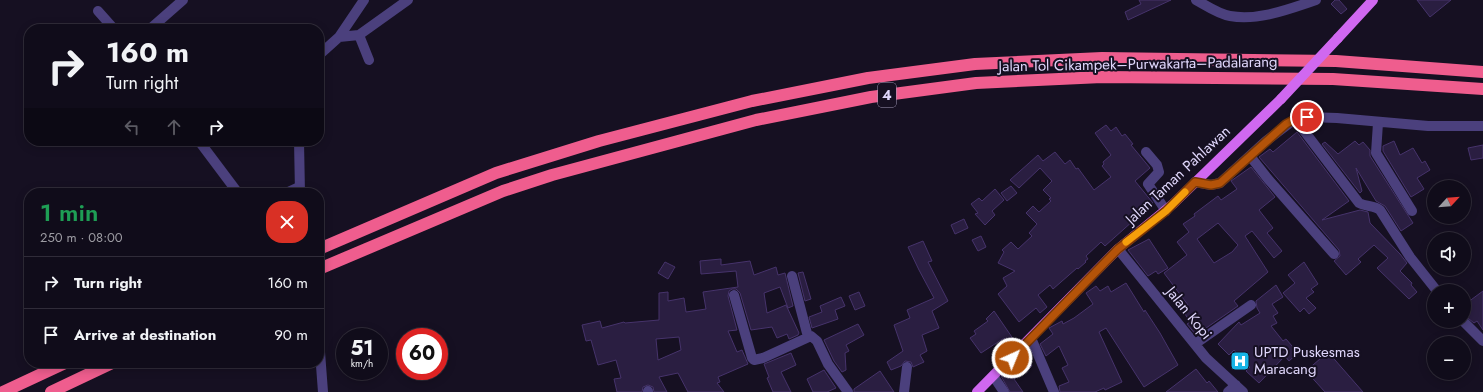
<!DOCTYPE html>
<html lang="en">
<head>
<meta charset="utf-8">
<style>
  body { margin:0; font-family:Jost,sans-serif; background:#191523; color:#f1f3f6; height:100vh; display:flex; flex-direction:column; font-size:15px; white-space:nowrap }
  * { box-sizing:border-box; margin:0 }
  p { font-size:13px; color:#9c9ba2 }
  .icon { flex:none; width:22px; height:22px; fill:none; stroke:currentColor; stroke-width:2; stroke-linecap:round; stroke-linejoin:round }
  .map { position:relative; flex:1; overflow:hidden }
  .side { position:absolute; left:24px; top:188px; width:300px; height:180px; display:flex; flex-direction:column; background:#100c1a; border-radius:16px; box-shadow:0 2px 10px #0003,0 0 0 1px #302c39 }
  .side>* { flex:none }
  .banner { position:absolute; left:24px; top:24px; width:300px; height:122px; border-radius:16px; box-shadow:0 2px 10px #0003,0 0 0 1px #302c39; background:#100c1a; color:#f1f3f6; overflow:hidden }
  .needle { width:26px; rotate:64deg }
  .tools { position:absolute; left:1427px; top:180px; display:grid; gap:8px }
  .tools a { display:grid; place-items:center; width:44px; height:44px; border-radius:50%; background:#100c1a; box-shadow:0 2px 10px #0003,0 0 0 1px #302c39; font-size:20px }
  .speed { position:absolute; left:336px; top:328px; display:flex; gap:8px; font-size:20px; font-weight:700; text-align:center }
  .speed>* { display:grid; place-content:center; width:52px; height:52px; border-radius:50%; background:#100c1a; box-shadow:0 2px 10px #0003,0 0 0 1px #302c39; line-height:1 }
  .speed small { font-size:10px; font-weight:400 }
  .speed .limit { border:6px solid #d22; background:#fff; color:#111 }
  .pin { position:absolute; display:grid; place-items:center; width:34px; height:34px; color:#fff; margin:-17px; border:2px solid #fff; border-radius:50%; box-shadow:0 1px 4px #0007 }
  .me { position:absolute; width:44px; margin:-22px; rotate:44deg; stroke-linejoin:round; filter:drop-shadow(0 0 3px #0008) }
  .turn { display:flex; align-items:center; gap:14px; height:84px; padding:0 16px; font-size:18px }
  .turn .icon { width:52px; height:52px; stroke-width:2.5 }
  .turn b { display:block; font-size:28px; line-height:34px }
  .lanes { display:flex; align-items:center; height:38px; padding:0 16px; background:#0003; justify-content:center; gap:20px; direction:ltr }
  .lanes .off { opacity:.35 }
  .round { display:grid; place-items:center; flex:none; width:42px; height:42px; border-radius:16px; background:#191523 }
  .overview { display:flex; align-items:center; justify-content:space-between; height:68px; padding:0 16px }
  h1 { font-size:24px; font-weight:600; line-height:30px; color:#1e9e55 }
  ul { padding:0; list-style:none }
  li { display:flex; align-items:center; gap:12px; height:52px; padding:0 16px; border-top:1px solid #302c39 }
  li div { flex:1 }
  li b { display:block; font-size:15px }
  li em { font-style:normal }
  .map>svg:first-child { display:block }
  .building { fill:#2a1e41; stroke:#46336b; fill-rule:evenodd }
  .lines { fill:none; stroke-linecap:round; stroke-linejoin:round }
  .minor { stroke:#4b407d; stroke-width:10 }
  .major { stroke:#d068f0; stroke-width:10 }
  .highway { stroke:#ef5d8e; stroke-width:12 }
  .major-bridge { stroke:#d068f0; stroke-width:10 }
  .route-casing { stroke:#753606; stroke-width:10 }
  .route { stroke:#b45309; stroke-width:7 }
  .slow { stroke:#f59e0b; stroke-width:7 }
  .labels { text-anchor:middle; stroke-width:4; stroke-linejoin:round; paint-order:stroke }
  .shield { fill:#161022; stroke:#a39bba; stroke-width:1 }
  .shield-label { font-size:14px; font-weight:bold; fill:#dfd6fb }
  .street-label { font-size:15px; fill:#dfd6fb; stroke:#161022 }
  .poi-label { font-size:15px; fill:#dfd6fb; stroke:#161022; text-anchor:start }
</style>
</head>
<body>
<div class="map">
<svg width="1483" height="392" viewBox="0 0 1483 392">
  <rect width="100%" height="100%" fill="#161022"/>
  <path class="building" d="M1139 0H1171L1128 20 1125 12 1141 4Z
    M1335 0H1339L1347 9 1341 14 1331 4Z
    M1417 0H1451L1430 17Z
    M1106 125 1111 131 1116 127 1122 136 1125 134 1133 144 1131 145 1150 168 1135 181 1153 203 1105 246 1101 242 1086 256 1088 259 1085 261 1086 262 1078 269 1077 268 1053 289 1050 285 1038 295 1047 307 1040 313 1036 308 1019 322 998 294 1007 286 1003 278 1015 271 998 263 1004 252 1002 250 1011 242 1018 249 1032 236 1029 233 1037 224 1026 213 1033 206 1039 212 1051 201 1049 199 1051 198 1043 190 1052 181 1040 168 1019 188 1010 180 1038 155 1043 161 1055 152 1065 164 1070 160 1076 169 1078 168 1094 190 1111 177 1102 166 1104 164 1103 162 1111 155 1095 133Z
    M1297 132 1349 201 1322 220 1360 210 1368 212 1370 223 1400 254 1407 263 1400 271 1412 283 1411 285 1417 292 1409 299 1377 268 1388 258 1374 245 1358 259 1361 262 1346 275 1334 261 1340 256 1339 250 1259 157 1270 149 1273 152Z
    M1355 141 1359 145 1363 142 1370 150V156L1413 223 1401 231 1385 206 1376 201 1356 168 1362 191 1360 193 1322 144 1325 142 1338 154Z
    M1394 141 1400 155 1413 148 1422 163 1425 161 1430 170 1417 178 1424 189 1411 197 1383 151V146Z
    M1483 145V158L1471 160 1468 148Z
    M1251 167 1275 197 1259 210 1273 228 1267 233 1282 251 1274 258 1252 231 1245 236 1268 272 1234 301 1238 306 1196 335 1187 324 1190 322 1182 309 1188 305 1164 273 1187 255 1177 242 1189 232 1183 224 1195 216 1194 214 1218 196 1221 200 1237 189 1231 181ZM1218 223 1238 245 1232 252 1214 263 1197 239Z
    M1011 186 1017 193 1007 201 1001 193Z
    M995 189 1004 200 992 211 995 215 985 225 975 214 978 213 971 204 979 198 982 201Z
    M964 219 968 228 955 234 951 225Z
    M981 236 986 247 978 251 972 240Z
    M1149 239 1168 268 1158 274 1156 271 1148 276 1128 250Z
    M923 241 932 261 928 262 948 301 932 311 939 328 922 335 927 351 920 355 924 362 913 367 911 362 905 361 901 366 891 370 887 362 903 351 894 325 910 318 907 310 934 298 919 270 908 247Z
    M721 259V265L750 261 754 275 776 267 778 275 785 273 793 306 788 308 780 287 764 293 767 313 786 305 799 333 798 335 789 339 787 334 777 338 772 327 751 330 740 293 736 289H732L729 291 728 296 737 330 728 331 737 352 742 350 748 364 718 377 720 382 717 383 724 392H688L678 373 659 377 667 392H654L653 387 648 385 643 387 642 392H617L614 379 621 378 616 360 598 365 591 340 586 341 582 325 600 321 602 328 624 322 625 323 659 320V293L668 292V301L684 298 686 312 706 309 703 292 738 287 736 271 701 274 700 261ZM679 337 681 350 658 360 656 339Z
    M665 262 675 267 668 279 658 273Z
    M1304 262 1318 284 1311 289 1314 292 1306 298 1316 308 1309 314 1304 308 1300 312 1283 293 1295 283 1288 275Z
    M803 272 811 299 805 301 798 273Z
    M1126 283 1144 312 1145 310 1160 333 1178 365 1144 387 1106 328 1099 332 1122 382 1105 390 1104 388 1095 392H1060L1059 386 1069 382 1062 368 1068 365 1059 346 1046 356 1040 344 1053 334 1049 328 1062 321 1063 324 1074 318 1093 304 1086 293 1096 286 1100 291 1108 286 1111 292Z
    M1276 285 1283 297 1272 304 1278 313 1273 316 1277 323 1271 326 1283 341 1286 339 1298 353 1289 361 1285 356 1259 383 1246 371 1250 367 1234 350 1229 355 1218 344 1239 322 1241 325 1260 313 1257 308 1256 301Z
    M1483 291V330L1477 321 1474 323 1464 315V305Z
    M859 292 865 306 855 310 849 296Z
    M841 297 845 306 835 310 838 319 812 328 809 317 822 312 820 306Z
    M994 311 1016 343 1012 347 1004 338 981 353 970 338 976 334 974 331 988 321 986 319Z
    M858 324 864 335 846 345 849 351 845 353 846 370 842 372 834 361 824 340Z
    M1328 352 1363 392H1325L1306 371Z
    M791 353 796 365 781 372 791 392H773L767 378 769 377 764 364Z
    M1026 357 1032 366 1014 379 1023 392H1010L1001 376Z
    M1196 369 1207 383 1209 381 1218 392H1166Z
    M824 370 836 388 827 392H813L807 379Z
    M880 371 894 392H854V389Z"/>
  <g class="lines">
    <path class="minor" d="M1196 0C1207 6 1218 14 1230 16 1259 21 1289 9 1316 0
      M98 11 114 29
      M150 29 183 0
      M359 35 369 60
      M339 37 359 35 408 0
      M319 55 339 37 364 0
      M1295 119 1359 203C1366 207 1374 205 1380 210L1410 257 1437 291
      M1378 123 1376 153 1412 211
      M199 141 238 193
      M299 141 300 193
      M1146 152 1157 165 1159 172 1148 184 1166 211
      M1250 156 1268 179 1334 254
      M1195 182 1211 185 1220 183 1266 141 1295 119 1307 117 1337 118 1428 126H1483
      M286 193 299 187
      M1118 249 1206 358 1243 392
      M792 276 808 337
      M734 295 752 358 754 360 763 358 811 336 817 341 828 364 848 392
      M1463 321 1483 341
      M1031 338 1054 392
      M319 339 323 392
      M1195 344 1251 305
      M994 377 1004 392
      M648 391V392
      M904 392 907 367
      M1228 392 1236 385"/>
    <path class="major" d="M1338 38 1373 0
      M977 392 1118 249 1173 204 1281 99"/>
    <path class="highway" d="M319 249 496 173 599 141 752 101 868 78 975 64 1102 58 1336 61 1483 72
      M319 269 503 191 552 175 756 120 871 97 976 83 1102 77 1333 79 1483 89
      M3 392 65 363
      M51 392 112 363"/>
    <path class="major-bridge" d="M1281 99 1338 38"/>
  </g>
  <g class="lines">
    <g class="route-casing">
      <path id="route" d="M1012 358 1118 249 1166 211 1195 182 1211 185 1220 183 1286 124 1295 119 1307 117"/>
    </g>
    <use href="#route" class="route"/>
    <path class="slow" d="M1126 242 1166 211 1185 192"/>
  </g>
  <defs>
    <g id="hospital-square" transform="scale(1)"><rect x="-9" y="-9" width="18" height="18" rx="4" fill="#17b4e6" stroke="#161022"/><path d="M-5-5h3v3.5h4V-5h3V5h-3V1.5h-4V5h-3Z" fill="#fff"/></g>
  </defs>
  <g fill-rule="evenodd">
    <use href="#hospital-square" x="1240" y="361"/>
  </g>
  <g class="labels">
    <rect class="shield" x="878" y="83" width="18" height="24" rx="3"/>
    <g class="shield-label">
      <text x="887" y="100">4</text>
    </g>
    <g class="street-label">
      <text transform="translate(1138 64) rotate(-1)" y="5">Jalan Tol Cikampek–Purwakarta–Padalarang</text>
      <text transform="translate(1178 175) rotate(-43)" y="5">Jalan Taman Pahlawan</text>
      <text transform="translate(1189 313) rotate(51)" y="5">Jalan Kopi</text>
    </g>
    <g class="poi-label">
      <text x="1254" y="357">UPTD Puskesmas<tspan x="1254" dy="17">Maracang</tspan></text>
    </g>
  </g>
</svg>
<div class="tools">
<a><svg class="needle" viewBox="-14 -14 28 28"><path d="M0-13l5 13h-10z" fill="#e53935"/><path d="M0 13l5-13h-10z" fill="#9c9ba2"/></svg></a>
<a><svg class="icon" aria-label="sound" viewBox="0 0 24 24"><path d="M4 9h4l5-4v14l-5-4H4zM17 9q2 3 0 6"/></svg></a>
<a>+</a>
<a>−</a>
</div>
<div class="speed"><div>51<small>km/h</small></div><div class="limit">60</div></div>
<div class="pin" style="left:1307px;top:117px;background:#d93025"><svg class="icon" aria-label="arrive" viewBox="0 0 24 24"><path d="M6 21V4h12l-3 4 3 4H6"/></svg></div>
<svg class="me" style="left:1012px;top:358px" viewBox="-20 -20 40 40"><circle r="17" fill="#b45309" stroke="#fff" stroke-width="3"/><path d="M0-11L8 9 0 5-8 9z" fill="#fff"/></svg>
<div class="banner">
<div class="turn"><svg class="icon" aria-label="right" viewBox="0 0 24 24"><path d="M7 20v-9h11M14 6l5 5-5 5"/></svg><div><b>160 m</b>Turn right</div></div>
<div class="lanes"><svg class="icon off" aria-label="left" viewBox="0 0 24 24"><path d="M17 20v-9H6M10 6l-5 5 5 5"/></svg><svg class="icon off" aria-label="ahead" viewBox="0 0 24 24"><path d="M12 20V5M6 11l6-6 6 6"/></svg><svg class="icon" aria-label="right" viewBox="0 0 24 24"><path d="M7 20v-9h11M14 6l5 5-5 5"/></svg></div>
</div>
<section class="side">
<div class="overview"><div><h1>1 min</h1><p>250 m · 08:00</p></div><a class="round" style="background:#d93025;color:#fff"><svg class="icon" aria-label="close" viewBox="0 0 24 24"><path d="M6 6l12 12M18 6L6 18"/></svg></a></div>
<ul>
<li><svg class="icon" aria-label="right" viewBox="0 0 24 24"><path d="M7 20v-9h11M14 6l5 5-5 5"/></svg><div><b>Turn right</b></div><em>160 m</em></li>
<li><svg class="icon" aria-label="arrive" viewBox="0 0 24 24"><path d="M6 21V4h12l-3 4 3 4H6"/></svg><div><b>Arrive at destination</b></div><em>90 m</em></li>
</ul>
</section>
</div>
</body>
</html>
